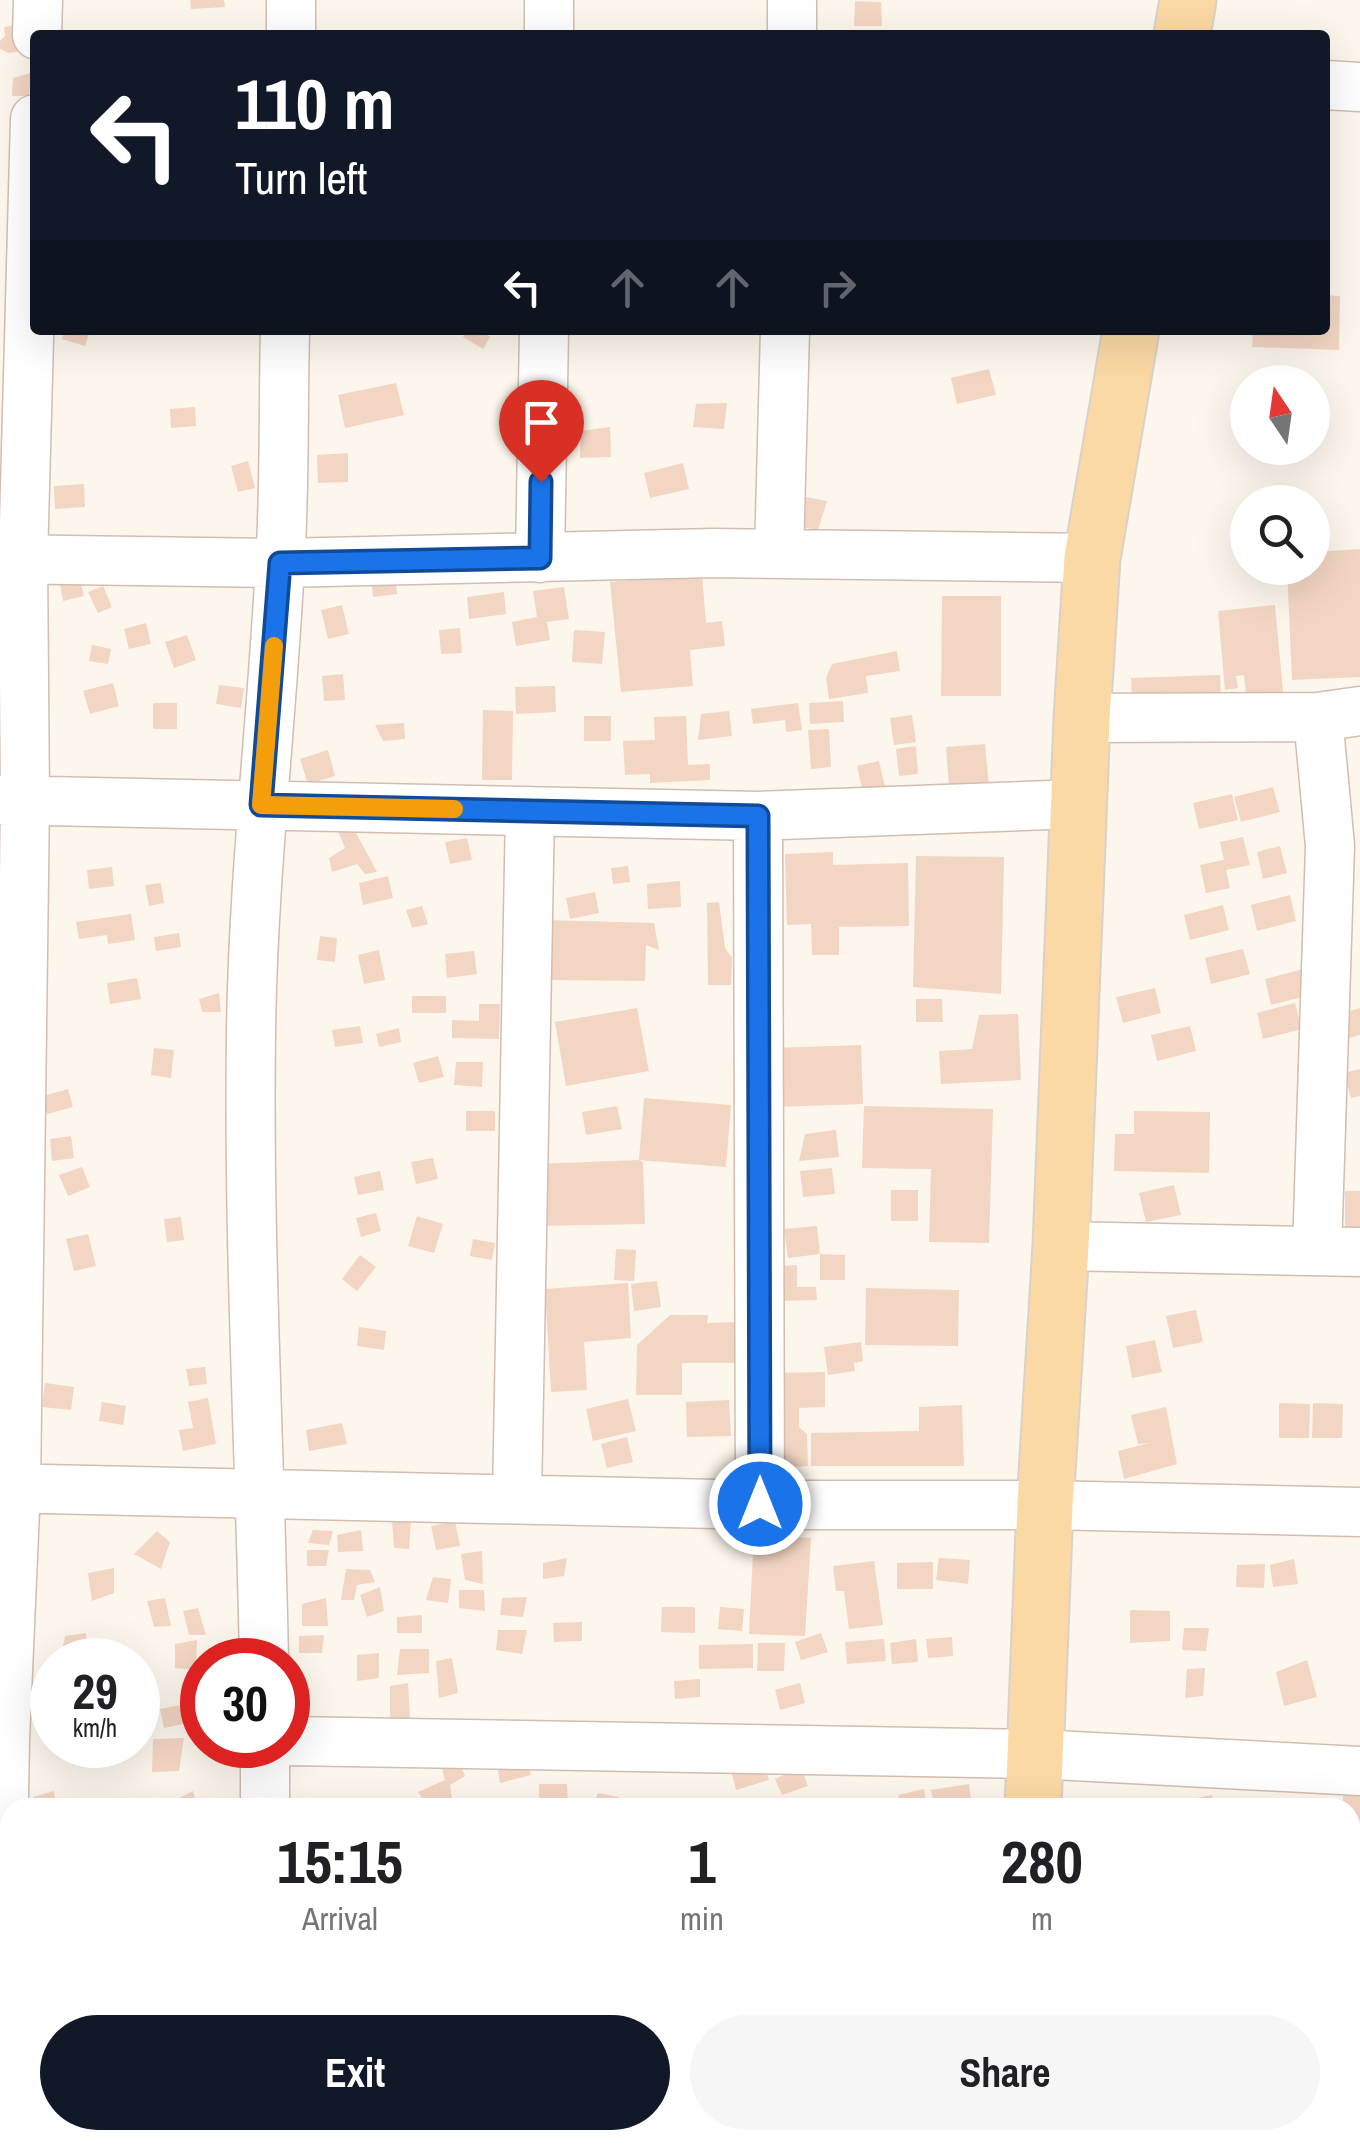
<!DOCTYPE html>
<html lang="en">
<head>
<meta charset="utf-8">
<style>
  body { margin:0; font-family:"Archivo Narrow",sans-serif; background:#f6f6f6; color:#202124; height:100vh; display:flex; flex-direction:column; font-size:38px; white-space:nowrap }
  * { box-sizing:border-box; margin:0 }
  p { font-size:32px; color:#757577 }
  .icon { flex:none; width:55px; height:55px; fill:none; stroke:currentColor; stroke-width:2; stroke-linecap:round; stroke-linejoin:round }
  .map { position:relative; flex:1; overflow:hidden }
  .details { position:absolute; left:0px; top:1798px; width:1360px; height:352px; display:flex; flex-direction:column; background:#fff; border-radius:30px 30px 0 0; box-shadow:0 10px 40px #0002 }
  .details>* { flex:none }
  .top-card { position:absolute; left:30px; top:30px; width:1300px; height:305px; border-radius:10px; box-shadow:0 10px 40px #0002; background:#111827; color:#fff; overflow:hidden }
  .needle { width:65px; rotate:347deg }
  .fabs { position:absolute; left:1230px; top:365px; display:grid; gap:20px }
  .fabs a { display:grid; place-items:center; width:100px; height:100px; border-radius:50%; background:#fff; box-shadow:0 10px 40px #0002; font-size:50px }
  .speed { position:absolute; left:30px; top:1638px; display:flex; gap:20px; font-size:50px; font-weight:700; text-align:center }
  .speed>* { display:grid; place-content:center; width:130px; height:130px; border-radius:50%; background:#fff; box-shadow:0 10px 40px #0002; line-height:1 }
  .speed small { font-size:25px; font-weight:400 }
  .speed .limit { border:15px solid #d22; background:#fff; color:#111 }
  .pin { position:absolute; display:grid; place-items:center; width:85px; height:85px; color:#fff; margin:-102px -42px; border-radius:50% 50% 50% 0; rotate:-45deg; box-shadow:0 0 10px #0007 }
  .pin .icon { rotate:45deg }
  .me { position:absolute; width:110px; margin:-55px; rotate:0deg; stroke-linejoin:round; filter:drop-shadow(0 0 8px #0008) }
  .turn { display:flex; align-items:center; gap:35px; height:210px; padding:0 40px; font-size:45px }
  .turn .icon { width:130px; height:130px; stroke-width:2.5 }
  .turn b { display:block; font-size:70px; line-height:85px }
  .lanes { display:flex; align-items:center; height:95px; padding:0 40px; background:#0003; justify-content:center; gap:50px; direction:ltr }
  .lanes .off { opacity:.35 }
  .eta { display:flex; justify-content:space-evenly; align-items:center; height:170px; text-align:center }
  .eta b { font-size:60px; font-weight:700; line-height:70px }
  .button { display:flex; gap:20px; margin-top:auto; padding:20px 40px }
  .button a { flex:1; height:115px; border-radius:60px; background:#111827; color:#fff; font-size:40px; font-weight:700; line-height:115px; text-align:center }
  .button a+a { background:#f6f6f6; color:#202124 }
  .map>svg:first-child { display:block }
  .building { fill:#f3d5c3 }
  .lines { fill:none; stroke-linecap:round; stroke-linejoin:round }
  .street-casing { stroke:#d1beb0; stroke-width:51 }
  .primary-casing { stroke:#dad1cd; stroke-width:59 }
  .street { stroke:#fff; stroke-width:48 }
  .primary { stroke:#fbd9a5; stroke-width:55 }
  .route-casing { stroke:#114b97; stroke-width:25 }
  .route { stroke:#1a73e8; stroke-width:18 }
  .slow { stroke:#f59e0b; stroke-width:18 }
</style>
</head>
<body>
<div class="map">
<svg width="1360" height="2149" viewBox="0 0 1360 2149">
  <rect width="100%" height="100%" fill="#fdf6ec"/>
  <path class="building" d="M190 0H224L225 7 191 9Z
    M855 1 881 2 882 26H854Z
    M23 24 27 50 9 53 0 49V41L5 36 4 27Z
    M31 73 29 96H12L13 78Z
    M1325 295 1340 296 1339 350 1252 347 1253 330H1325Z
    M65 330H90L85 346 62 339Z
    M467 330H479L490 337 483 349 463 337Z
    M989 369 996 395 957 404 951 378Z
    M396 383 404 415 345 428 338 395Z
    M727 403 724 429 693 427 696 404Z
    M195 407 196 426 171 428 170 409Z
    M610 427 611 457 580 458 581 431Z
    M348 453V482L318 483 317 455Z
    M248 461 255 488 238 492 231 466Z
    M683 463 689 489 650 498 644 473Z
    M84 484 85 507 55 509 54 486Z
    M801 496 827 501 818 530 795 526Z
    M1360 549V677L1292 680 1287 568H1312V552Z
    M395 574 397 594 373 597 371 576Z
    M702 574 706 623 722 621 725 646 690 650 693 686 621 692 610 582Z
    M80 579 84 596 63 601 60 584Z
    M103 586 112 607 98 613 88 592Z
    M564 587 569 619 547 622 550 640 516 646 512 622 537 617 533 591Z
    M504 592 506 614 469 619 467 597Z
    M942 596H1001V696H941Z
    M342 605 349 634 328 639 321 610Z
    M1275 605 1283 692 1246 695 1244 675 1236 676 1238 688 1225 690 1218 611Z
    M146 623 151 644 129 649 124 629Z
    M460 628 462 653 441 654 439 630Z
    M574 630 605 632 602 664 572 662Z
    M187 635 196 660 174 668 165 642Z
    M92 645 111 649 108 664 89 661Z
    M897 651 900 671 866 676 868 693 829 699 826 678 832 664Z
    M343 674 345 700 324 701 322 676Z
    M1220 675 1221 699 1132 702 1131 678Z
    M113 683 119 706 90 714 83 691Z
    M219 685 244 688 241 708 216 704Z
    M555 686 556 712 516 714 515 687Z
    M843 701 844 722 810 724 809 703Z
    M153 703H177V729H153Z
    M798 703 802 730 786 732 785 720 753 724 751 709Z
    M483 710 513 711 512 780H482Z
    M729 711 732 736 698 740 701 714Z
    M912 715 916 742 894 745 890 718Z
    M584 716H611V741H584Z
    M686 716 688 765 710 764V780L650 783V774L625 775 623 741 655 740 654 717Z
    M404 723 405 739 383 741 375 725Z
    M829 729 831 767 811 769 808 730Z
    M985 744 989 786 949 789 946 747Z
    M916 746 918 774 899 776 896 749Z
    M328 750 335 776 308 784 300 759Z
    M879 761 887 795 862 789 857 766Z
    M1273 787 1280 812 1241 822 1234 797Z
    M1232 794 1238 820 1199 829 1193 803Z
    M349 820 377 872 365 874 357 864 332 872 329 858 345 848 335 824Z
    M1243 837 1250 865 1226 870 1230 888 1206 893 1200 865 1224 860 1220 842Z
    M467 838 472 860 450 864 445 842Z
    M1280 846 1287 873 1263 879 1257 852Z
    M833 852V865L908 863 909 926 839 927V955H812L811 924 787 925 785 854Z
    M916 856 1004 857 1001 994 913 987Z
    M628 866 630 882 613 884 611 868Z
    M112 867 114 886 89 889 87 870Z
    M388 876 393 898 363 905 359 883Z
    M680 881 681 907 648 909 647 884Z
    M161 883 164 903 149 906 145 885Z
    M595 892 599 913 570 919 566 898Z
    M1290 895 1296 921 1257 931 1251 905Z
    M719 902 725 948 732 958 731 985H708L707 903Z
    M1223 905 1229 930 1190 940 1184 915Z
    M422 906 428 924 412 928 406 910Z
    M131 914 135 940 108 944 107 935 79 939 76 922Z
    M547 920 654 923 659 950 646 945 645 981 552 980V945L546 946Z
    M179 933 181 947 156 951 154 937Z
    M320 936 337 938 335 962 317 960Z
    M1243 949 1250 974 1211 984 1205 958Z
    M379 950 385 980 364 984 358 955Z
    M474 951 477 974 447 978 445 954Z
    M1303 969 1310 995 1271 1005 1265 979Z
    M137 978 141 999 110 1004 107 983Z
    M1155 988 1161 1013 1123 1023 1116 997Z
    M219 993 221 1012H202L199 999Z
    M412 996H446V1013H412Z
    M916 999H942L943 1022H916Z
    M1295 1003 1302 1029 1263 1039 1257 1013Z
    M479 1004H500L499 1039 452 1038V1020L479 1021Z
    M637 1008 649 1071 566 1086 555 1022Z
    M1360 1008V1035L1349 1038 1343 1013Z
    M1018 1014 1021 1080 941 1084 939 1051 972 1049 979 1015Z
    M360 1026 363 1043 335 1047 332 1030Z
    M1190 1026 1196 1051 1157 1061 1151 1035Z
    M399 1028 401 1042 379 1047 376 1034Z
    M861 1045 863 1104 776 1107 774 1048Z
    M154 1048 174 1050 171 1078 151 1075Z
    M438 1056 444 1077 419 1083 413 1063Z
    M456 1062H483L482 1087 454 1085Z
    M1360 1069V1096L1351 1098 1344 1073Z
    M68 1089 73 1107 47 1114 43 1096Z
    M644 1098 731 1105 726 1167 639 1160 643 1162 645 1224 537 1226V1164L639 1160Z
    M617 1106 622 1129 586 1135 582 1112Z
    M864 1106 993 1109 989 1243 929 1242 931 1169 862 1168Z
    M466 1111H495V1131H466Z
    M1134 1111 1210 1112 1209 1173 1114 1171 1115 1134H1134Z
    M836 1130 839 1157 799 1161 805 1134Z
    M71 1136 74 1158 52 1161 50 1139Z
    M433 1158 438 1179 416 1184 411 1162Z
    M82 1167 90 1187 68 1196 59 1175Z
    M832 1168 835 1194 803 1197 800 1171Z
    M380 1171 384 1190 358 1195 354 1177Z
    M1174 1185 1181 1215 1146 1222 1139 1193Z
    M891 1190H918V1221H891Z
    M1345 1191H1360V1229H1345Z
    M376 1213 381 1231 361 1237 356 1218Z
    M417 1216 443 1224 434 1253 408 1246Z
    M181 1217 184 1240 167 1242 164 1219Z
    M817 1226 820 1254 788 1258 784 1229Z
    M88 1234 96 1266 74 1271 66 1239Z
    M473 1239 495 1243 492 1260 470 1256Z
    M616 1249 636 1250 634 1281 614 1280Z
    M820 1254 845 1255V1280H820Z
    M360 1255 376 1267 357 1291 342 1279Z
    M797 1265V1287H816L817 1300 777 1301V1266Z
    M657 1281 661 1307 634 1311 631 1284Z
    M628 1283 631 1338 584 1342 587 1390 551 1392 545 1289Z
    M866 1288 959 1290 958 1346 865 1345Z
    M1196 1310 1203 1342 1173 1348 1166 1316Z
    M670 1315H708L707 1323 739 1322V1363H682V1395H636L637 1345Z
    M359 1327 386 1331 384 1350 357 1346Z
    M1155 1340 1162 1372 1132 1378 1126 1346Z
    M861 1342 863 1361 854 1363 855 1371 828 1375 824 1347Z
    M205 1367 207 1384 189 1386 186 1369Z
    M825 1372V1407L799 1408V1427L807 1434 808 1466 775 1468 773 1373Z
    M45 1383 74 1387 71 1410 42 1407Z
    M208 1398 216 1444 183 1451 179 1430 193 1428 188 1402Z
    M628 1399 636 1431 593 1441 586 1409Z
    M729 1400 731 1436 687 1437 686 1402Z
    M102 1402 126 1406 123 1425 99 1421Z
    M1279 1403 1310 1404 1309 1438H1279Z
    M1313 1403 1343 1404 1342 1438H1312Z
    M962 1405 964 1466H811V1433L919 1431V1407Z
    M1166 1407 1177 1464 1124 1479 1118 1451 1149 1443 1138 1444 1131 1415Z
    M342 1423 347 1444 309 1451 306 1430Z
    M627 1437 633 1462 607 1468 601 1444Z
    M411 1520 409 1549 394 1548 392 1521Z
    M455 1521 460 1546 436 1550 431 1526Z
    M313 1530 333 1531 329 1545 308 1543Z
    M361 1530 363 1551 338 1552 337 1535Z
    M157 1531 170 1542 161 1569 134 1554Z
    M754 1535 811 1538 805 1636 749 1634Z
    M307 1550H329L326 1566H307Z
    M482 1551 483 1584 465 1580 461 1554Z
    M567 1558 564 1576 543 1579V1563Z
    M939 1558 970 1560 968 1584 936 1580Z
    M1294 1559 1298 1584 1273 1587 1270 1565Z
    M874 1561 883 1625 849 1629 844 1591H836L833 1566Z
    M933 1562V1589H897V1563Z
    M1265 1564 1264 1588 1236 1587 1237 1565Z
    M114 1568V1593L92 1601 88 1573Z
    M346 1569 370 1570 375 1582 357 1585 354 1600H341Z
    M433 1577 451 1579 448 1603 426 1600Z
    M380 1587 384 1611 367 1617 360 1595Z
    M459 1590H484L485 1611 459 1608Z
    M527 1597 523 1617 500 1615 502 1598Z
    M165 1598 171 1626 154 1627 147 1601Z
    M326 1598 328 1626H302V1604Z
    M662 1607H695V1633L661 1632Z
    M720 1607 744 1609 742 1631 718 1629Z
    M198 1608 206 1635H189L183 1611Z
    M1130 1610 1170 1611V1641L1130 1643Z
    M422 1615V1633H397V1617Z
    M582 1622V1641L554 1642 553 1623Z
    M1184 1628H1209L1206 1651 1182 1650Z
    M498 1630H527L522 1654 496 1650Z
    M86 1633 88 1656 61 1657 65 1636Z
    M821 1633 828 1652 801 1660 795 1642Z
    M324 1635 322 1653H299V1636Z
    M952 1637 953 1656 928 1658 926 1639Z
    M884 1639 886 1661 847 1664 845 1642Z
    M916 1639 918 1662 892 1664 890 1643Z
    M197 1640 196 1670 175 1668V1644Z
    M758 1643H785L784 1671H757Z
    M753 1644V1668L699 1669V1645Z
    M400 1649H429V1673L397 1675Z
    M379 1653V1678L357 1681V1655Z
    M452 1658 458 1693 439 1698 436 1661Z
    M1307 1660 1317 1697 1284 1706 1276 1672Z
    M1205 1668 1203 1696 1185 1698 1187 1669Z
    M700 1679V1697L675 1699 674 1681Z
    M408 1683 410 1721H390V1686Z
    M800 1683 805 1703 780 1710 775 1690Z
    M52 1684V1708L36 1707 33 1687Z
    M181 1705 183 1724 164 1728 160 1709Z
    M184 1738 179 1771 152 1772 153 1739Z
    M63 1745H88L85 1760 62 1752Z
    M524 1752 531 1775 500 1783 496 1760Z
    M762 1757 769 1780 736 1790 730 1766Z
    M458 1758 465 1776 450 1785 453 1806 428 1808 418 1792 445 1780 440 1762Z
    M801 1767 808 1786 782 1795 775 1779Z
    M539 1784H567L568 1805 539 1806Z
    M969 1784 972 1808H935L931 1790Z
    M924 1789 927 1808H900L898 1795Z
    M54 1791 56 1808H34L33 1797Z
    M193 1791 197 1808H173L171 1802Z
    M598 1793 619 1797 613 1808H592Z
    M1343 1793H1360V1820H1350V1808H1343Z
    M1212 1795 1214 1808H1184L1182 1801Z
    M1360 2123V2149H1348L1350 2125Z
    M616 2140H644L646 2149H594Z
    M1162 2140H1258V2149H1162Z"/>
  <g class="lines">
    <g class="street-casing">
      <path id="street" d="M37 35 38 0
        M291 35V0
        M549 35V0
        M792 35V0
        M1325 85 1360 87
        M779 554 785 330
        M540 558 544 330
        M0 559 280 563 714 553 1092 558
        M1082 718 1318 717 1360 711
        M0 800 758 816 1078 804
        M758 816 760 1505
        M1061 1246 1360 1252
        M1317 1251 1330 846 1318 717
        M0 1488 760 1505H1045L1360 1512
        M517 1498 530 811
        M264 1660C260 1451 248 1242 251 1032 253 876 272 721 280 564 285 487 283 408 285 330
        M288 1741 1035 1754 1360 1771
        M265 1745V1808
        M0 2016 5 1740 16 1488 25 800 23 560 35 119
        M195 2140V2149
        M1272 2149 1273 2140"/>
    </g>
    <g class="primary-casing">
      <path id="primary" d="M1182 35 1188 0
        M1033 1808 1045 1505 1061 1246 1082 718 1092 558 1131 330
        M1021 2149V2140"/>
    </g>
    <use href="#street" class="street"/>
    <use href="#primary" class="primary"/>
  </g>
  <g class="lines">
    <g class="route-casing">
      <path id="route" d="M541 482 540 558 280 563 261 805 758 816 760 1504"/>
    </g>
    <use href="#route" class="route"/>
    <path class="slow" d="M274 646 261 805 454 809"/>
  </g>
</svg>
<div class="fabs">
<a><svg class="needle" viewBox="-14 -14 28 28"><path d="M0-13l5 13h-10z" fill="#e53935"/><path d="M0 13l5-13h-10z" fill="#757577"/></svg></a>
<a><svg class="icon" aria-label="search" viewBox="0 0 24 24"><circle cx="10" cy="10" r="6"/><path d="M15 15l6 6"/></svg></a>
</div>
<div class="speed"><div>29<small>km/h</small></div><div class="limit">30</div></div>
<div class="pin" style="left:541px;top:482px;background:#d93025"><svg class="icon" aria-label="arrive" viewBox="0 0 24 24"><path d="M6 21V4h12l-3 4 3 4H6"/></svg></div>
<svg class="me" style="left:760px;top:1504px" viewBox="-20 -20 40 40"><circle r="17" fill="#1a73e8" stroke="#fff" stroke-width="3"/><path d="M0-11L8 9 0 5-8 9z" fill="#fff"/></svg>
<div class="top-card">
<div class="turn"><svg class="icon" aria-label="left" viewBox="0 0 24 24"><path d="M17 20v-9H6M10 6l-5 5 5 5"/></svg><div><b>110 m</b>Turn left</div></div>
<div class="lanes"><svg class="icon" aria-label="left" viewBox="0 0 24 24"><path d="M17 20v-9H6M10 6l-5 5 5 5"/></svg><svg class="icon off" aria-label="ahead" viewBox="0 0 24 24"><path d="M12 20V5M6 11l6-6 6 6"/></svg><svg class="icon off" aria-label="ahead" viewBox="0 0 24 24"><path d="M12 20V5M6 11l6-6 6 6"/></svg><svg class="icon off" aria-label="right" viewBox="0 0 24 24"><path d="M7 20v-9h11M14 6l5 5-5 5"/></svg></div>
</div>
<section class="details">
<div class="eta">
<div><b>15:15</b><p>Arrival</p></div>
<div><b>1</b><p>min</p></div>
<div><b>280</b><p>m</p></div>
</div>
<div class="button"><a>Exit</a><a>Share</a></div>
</section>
</div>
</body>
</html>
